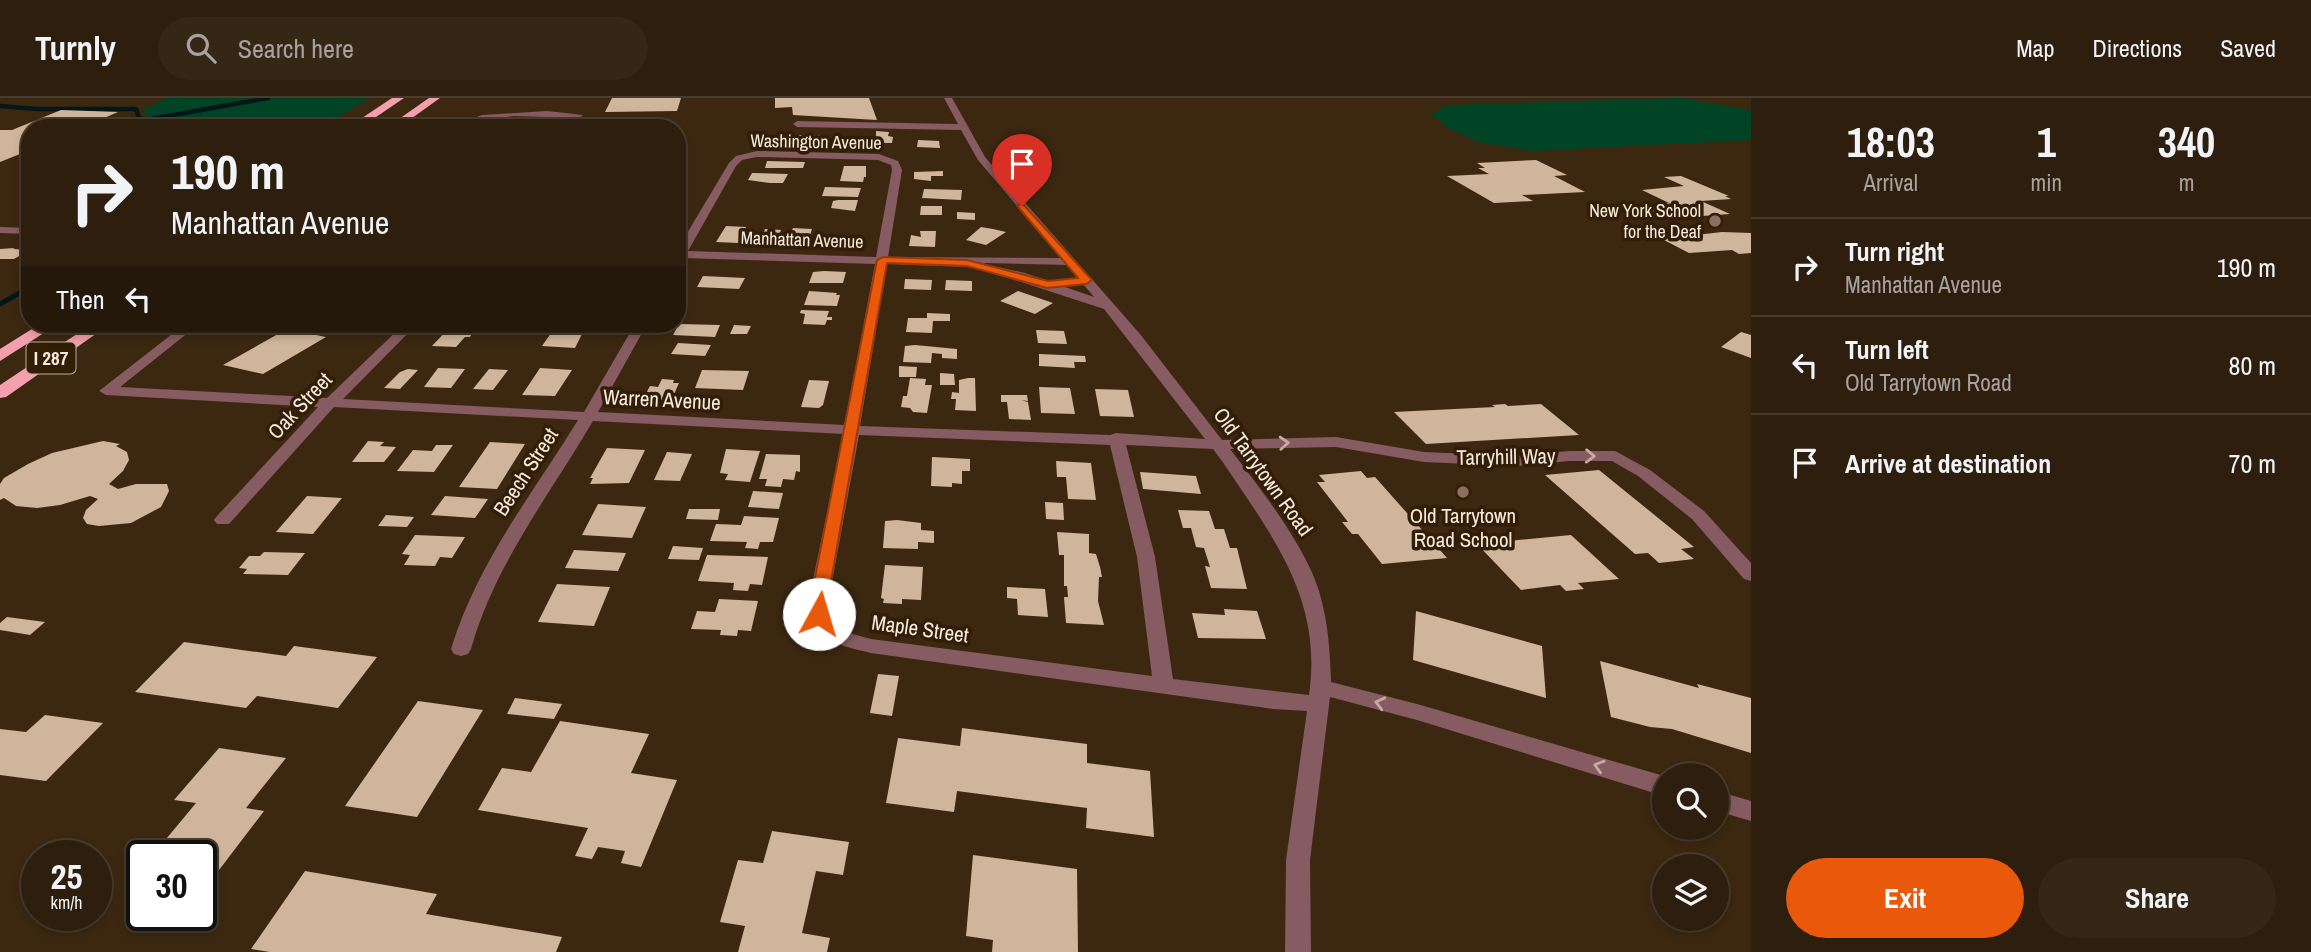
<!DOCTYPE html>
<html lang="en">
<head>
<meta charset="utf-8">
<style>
  body { margin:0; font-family:"Archivo Narrow",sans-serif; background:#352716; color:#f1f3f6; height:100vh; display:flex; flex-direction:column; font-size:26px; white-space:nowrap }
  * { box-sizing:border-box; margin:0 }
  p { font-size:23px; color:#a7a29d }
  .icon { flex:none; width:38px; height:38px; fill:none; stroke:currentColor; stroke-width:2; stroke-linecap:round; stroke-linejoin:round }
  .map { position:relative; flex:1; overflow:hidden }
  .sheet { display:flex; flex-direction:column; background:#2d1e0d; width:560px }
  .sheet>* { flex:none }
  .top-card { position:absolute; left:21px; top:21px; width:665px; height:214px; border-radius:28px; box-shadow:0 4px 10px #0003,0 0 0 2px #483c2e; background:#2d1e0d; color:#f1f3f6; overflow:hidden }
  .tools { position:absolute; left:1652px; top:665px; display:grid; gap:14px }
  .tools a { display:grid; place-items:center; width:77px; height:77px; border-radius:50%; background:#2d1e0d; box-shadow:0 4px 10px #0003,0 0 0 2px #483c2e; font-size:35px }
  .speed { position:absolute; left:21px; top:742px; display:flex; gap:14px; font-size:35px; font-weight:700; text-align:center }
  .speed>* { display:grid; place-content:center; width:91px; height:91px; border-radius:50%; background:#2d1e0d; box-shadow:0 4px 10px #0003,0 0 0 2px #483c2e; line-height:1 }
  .speed small { font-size:18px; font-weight:400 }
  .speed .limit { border:4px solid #111; border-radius:10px; background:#fff; color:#111 }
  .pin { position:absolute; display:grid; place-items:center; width:60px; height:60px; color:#fff; margin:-72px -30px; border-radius:50% 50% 50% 0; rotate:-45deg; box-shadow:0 0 7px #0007 }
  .pin .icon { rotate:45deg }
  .me { position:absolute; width:77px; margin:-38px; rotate:6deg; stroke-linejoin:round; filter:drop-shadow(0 0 5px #0008) }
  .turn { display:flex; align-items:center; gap:24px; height:147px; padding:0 35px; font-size:32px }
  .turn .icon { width:91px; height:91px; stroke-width:2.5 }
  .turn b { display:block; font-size:49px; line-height:60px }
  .then { display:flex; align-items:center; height:66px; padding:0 35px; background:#0003; gap:14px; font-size:26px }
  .eta { display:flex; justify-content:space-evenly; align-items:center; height:119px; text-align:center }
  .eta b { font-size:42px; font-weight:800; line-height:49px }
  .action { display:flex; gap:14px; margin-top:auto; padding:14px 35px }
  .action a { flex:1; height:80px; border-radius:42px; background:#ea580c; color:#fff; font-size:28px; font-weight:800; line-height:80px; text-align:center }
  .action a+a { background:#352716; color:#f1f3f6 }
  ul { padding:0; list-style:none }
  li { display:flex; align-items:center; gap:21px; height:98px; padding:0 35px; border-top:2px solid #483c2e }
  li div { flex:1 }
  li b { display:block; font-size:26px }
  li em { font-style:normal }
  header { display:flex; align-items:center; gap:42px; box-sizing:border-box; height:98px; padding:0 35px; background:#2d1e0d; border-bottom:2px solid #483c2e }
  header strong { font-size:33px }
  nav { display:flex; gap:38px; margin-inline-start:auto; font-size:24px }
  .search { width:490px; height:63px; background:#352716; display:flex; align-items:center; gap:18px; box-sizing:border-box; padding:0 24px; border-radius:38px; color:#a7a29d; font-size:26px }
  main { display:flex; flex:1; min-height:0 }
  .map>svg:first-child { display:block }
  .green { fill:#004425 }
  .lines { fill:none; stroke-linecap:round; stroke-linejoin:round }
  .stream-far1 { stroke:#041617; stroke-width:4.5 }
  .stream { stroke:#041617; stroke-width:5 }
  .building { fill:#cfb59b }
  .minor { fill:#865b61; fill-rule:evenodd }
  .motorway { fill:#f39fad; fill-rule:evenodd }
  .oneway { stroke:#c4aaa5 }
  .route { fill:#ea580c; stroke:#983908; stroke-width:2 }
  .education-dot { fill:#8d6e63; stroke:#321e07; stroke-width:2.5 }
  .labels { text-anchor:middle; stroke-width:7; stroke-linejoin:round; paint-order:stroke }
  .far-street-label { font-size:18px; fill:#f7eadd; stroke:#321e07 }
  .far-poi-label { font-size:18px; fill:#f7eadd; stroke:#321e07; text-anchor:end }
  .shield { fill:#321e07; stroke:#bcad9d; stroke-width:2 }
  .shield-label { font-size:19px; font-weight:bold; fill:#f7eadd }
  .street-label { font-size:21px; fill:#f7eadd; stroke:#321e07 }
  .poi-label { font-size:21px; fill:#f7eadd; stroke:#321e07 }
</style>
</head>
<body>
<header>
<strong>Turnly</strong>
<div class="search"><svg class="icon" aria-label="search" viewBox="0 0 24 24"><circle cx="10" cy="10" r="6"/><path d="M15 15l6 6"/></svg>Search here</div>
<nav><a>Map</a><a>Directions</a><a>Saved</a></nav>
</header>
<main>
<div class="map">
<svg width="1751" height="854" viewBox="0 0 1751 854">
  <rect width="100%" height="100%" fill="#3c2811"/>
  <path class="green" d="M167 0H369L321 30H182L159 27 147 21 144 11Z
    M1681 0 1751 12V42L1534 53 1480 45 1448 30 1431 16 1447 7Z"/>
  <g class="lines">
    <path class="stream-far1" d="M0 8 36 11H136L140 23 232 30
      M151 21 268 0"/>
    <path class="stream" d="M0 206 30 189"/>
  </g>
  <path class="building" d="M612 0H681L677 13 605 14Z
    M775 0H869L877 22 793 17 792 9 775 10Z
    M61 12 118 14 81 30H30V52L0 64V32H12Z
    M876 33 889 34 888 38 893 39 892 45H876Z
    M798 37 828 38 825 46 795 45Z
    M918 42 939 43 940 50 917 49Z
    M1536 62 1567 77 1554 78 1585 94 1522 97 1533 103 1494 105 1447 78 1489 76 1478 70H1485L1477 65Z
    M767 63 805 64 803 70H765Z
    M844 68H866V79H864L863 84 840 83Z
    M943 73V78H931V83L914 81V74Z
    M752 75 788 76 783 85H770L748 82Z
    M1681 78 1729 98H1725L1731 101 1701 103 1730 116 1662 121 1635 108 1669 105 1642 92 1684 88 1664 79Z
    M825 89 861 90 858 99 822 98Z
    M924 91 962 92 961 102 922 100Z
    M838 102H858L855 113 831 110 833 103Z
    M921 108H942V117H920Z
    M957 114 975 115V122L957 121Z
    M726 128 746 129 739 145 716 144Z
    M981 129 993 131 1006 134 986 147 966 142Z
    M793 130 812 131 808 144 788 143Z
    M765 131 781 132 777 143H761Z
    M920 133H936L935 149 909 148 911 137 921 139Z
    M1722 134 1751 135V155L1739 156 1732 152 1689 155 1662 141Z
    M834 138 860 140 857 151 835 150 837 145H832Z
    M15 150 13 151 30 152 14 161H0V151Z
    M824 173 846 174 843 185H809L813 174Z
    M703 178 745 180 739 191 697 189Z
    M905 181 932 182 931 192 904 191Z
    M946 182 972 183V193L945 192Z
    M809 193 837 195 836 197H840L837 208 804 207Z
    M1018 193 1053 205 1035 216 1000 203Z
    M801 212 829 213 827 219H832V222H827L825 227 803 226 805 216 800 215Z
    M927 215 950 216V223H933L932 235 906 234 908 220H927Z
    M276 226H328L311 236 326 239 263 276 223 267 278 236 263 232Z
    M679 226 720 227 715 239 673 237Z
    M734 227 751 228 747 236H730Z
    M556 228 585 230 575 250 542 248Z
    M449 230 475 231 470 239H465L456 249 432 248Z
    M1036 232 1064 233 1067 246 1038 245Z
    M1741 234 1751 237V260L1721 249Z
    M678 245 711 247 705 258 671 256Z
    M915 247 957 251V261L942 260V256L932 255 931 265 903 264 905 248Z
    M1039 256 1085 258 1086 264H1074L1075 270 1039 268Z
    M899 268 917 269 916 279H899Z
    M438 270 465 271 451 290 424 289Z
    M540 270 572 272 555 298 522 297Z
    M408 271 418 272 400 291 384 290 400 274Z
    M489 271 508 272 493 292 473 291Z
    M702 272 749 273 743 292 695 290Z
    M940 275 954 276 955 287H940Z
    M910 280 926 281 925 287H932L927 315 913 314 910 310 901 309 903 298H907Z
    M968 280H975L976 313 955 312 956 301H951L952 294 959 295V282Z
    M662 281 674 282 673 285H679L671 303 643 301 650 288 658 289Z
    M809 282 829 283 823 307 819 310 801 309Z
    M1039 289 1070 290 1075 316 1041 315Z
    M1095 291 1128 292 1134 319 1100 318Z
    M1001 297H1027L1028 303 1021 302 1028 304 1031 322 1009 321 1007 304H1001Z
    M1505 306 1508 308 1541 306 1579 337 1426 346 1394 314 1495 309 1492 307Z
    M103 343 120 346 116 348 127 354 129 362 123 373 109 386 118 391 136 386H167L169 393 161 409 131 425 99 428 87 426 83 420 86 412 98 401 90 398 60 407 37 410 16 408 4 400 0 402V386L4 380 28 366 52 355Z
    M368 343 384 344 380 348 396 349 384 364H352Z
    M490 344 525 346 497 391 459 389Z
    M436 347H453L434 374 397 373 413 352 432 353Z
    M607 350 645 352 629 385 590 386 593 380H590Z
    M726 351 760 353 750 384 725 382 728 376 720 375Z
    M667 354 692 356 680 383 654 382Z
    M766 356 800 357V374L796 373 794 382 783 381 781 389 765 388 767 381H759Z
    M932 359 970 361V373H962V386L952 385V389L931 388Z
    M1056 363 1091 365 1096 402 1068 401 1066 379H1057Z
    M1599 372 1694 449 1681 451 1694 461 1659 465 1648 455 1635 456 1545 377Z
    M1361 373 1367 380 1375 379 1447 460 1382 466 1358 436H1352L1342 424H1348L1317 384H1325L1319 377Z
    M1140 374 1196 378 1201 396 1143 391Z
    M753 393 783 395 779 411 748 409Z
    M307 398 342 400 313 436 276 434Z
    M445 398 488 401 475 420 431 417Z
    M1045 404 1063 405 1064 422 1046 421Z
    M598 406 646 409 632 440 582 437Z
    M689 411H720L718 422 686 421Z
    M1178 412 1209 413 1215 431H1224L1230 450H1237L1247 491 1211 490 1205 468 1210 469 1204 450 1196 449 1191 430H1183Z
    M386 417 414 419 407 429 378 428Z
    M744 418 779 420 773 444H760L758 451 745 450 747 444 710 443 716 426 741 427Z
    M897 422 921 425V432L934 433V445L918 444V451L883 450 885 423Z
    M1057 434 1089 436V455L1096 456 1100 469 1102 479H1099L1098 503 1104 527 1066 525 1064 499H1068L1067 488H1064V457H1059Z
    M415 437 465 439 452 460 440 459 435 468 404 467 410 457 402 456Z
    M1571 437 1619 481 1578 485 1584 491 1566 493 1560 487 1521 492 1477 446Z
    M673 448 703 450 699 462 668 461Z
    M574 452 626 455 618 473 565 470Z
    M264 454 305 455 288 477 243 476 247 471 239 470 249 458H260Z
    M707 457 768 459 762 487 750 486 748 493 733 492 734 485 698 483Z
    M885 467 923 469 921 502 902 501V506L883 505 884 501 881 500Z
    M557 486 610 489 594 528 538 524Z
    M1007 489 1045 491 1048 519 1018 517 1017 501 1007 500Z
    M719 501 758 503 751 533 738 532 737 538 720 537 721 532 691 531 697 513 715 514Z
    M1224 511 1257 513 1266 541 1198 540 1192 515 1225 517Z
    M1416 513 1542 548 1546 600 1413 562Z
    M7 519 45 524 30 537 0 532V525Z
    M184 544 286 558 294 548 377 559 338 610 257 598 246 610 135 594Z
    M1600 563 1699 590 1697 586 1751 600V655L1672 631 1650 629 1611 619Z
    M878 576 899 578 892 618 870 615Z
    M515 600 562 606 554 621 507 616Z
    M418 603 483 612 417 719 345 708Z
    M45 617 103 625 46 683 0 677V631L26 634Z
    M560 623 649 636 631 675 677 682 641 769 621 765 625 753 598 749 592 761 575 758 588 730 478 712 502 670 531 674Z
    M962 630 1087 646V665L1150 673 1154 739 1086 730 1087 710 957 693 954 714 886 705 898 640 960 648Z
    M219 650 286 660 246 710 264 713 216 776 201 773V758H152L196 705 174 702Z
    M772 733 849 744 843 777 816 773 802 835 830 840 827 854H738L745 828 720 824 738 762 763 765Z
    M973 757 1077 771 1078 854H992L993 842 966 838Z
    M305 773 437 796 426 816 562 839 556 854H270L251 851Z"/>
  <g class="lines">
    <path class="minor" d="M944 0H952L985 59 1140 236 1222 342 1336 339 1424 354 1515 358 1569 353H1615L1650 372 1704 413 1751 465V483L1744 481 1692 421 1638 378 1612 363H1569L1515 368 1424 364 1336 349 1230 351C1259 389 1305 447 1319 493 1328 523 1330 552 1331 584L1417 606 1664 678V698L1417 622 1330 599 1310 762 1311 854H1285L1286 762 1307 613 1273 611 871 555C832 546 810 541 810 495L844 336 593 323C549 398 495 466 471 551L468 556 461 558 454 556 451 551C477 465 532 397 578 322L334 309 229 426H217L214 422 217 418 318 309 106 297 99 293 185 226H199L120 289 327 300 404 226H417L343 301 584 314 635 226H647L598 314 845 327 875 166 684 160 677 165V152L729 65 736 58 757 53 879 56 898 63 902 72 888 159 1061 160 978 62 961 32 797 29 793 26 797 23 958 26ZM757 59 878 62 891 67 892 72 876 159 688 153 736 68 742 62ZM986 165 1067 167 1094 199 1025 175 984 166 978 170 1104 211 1205 341 1116 335 1110 337 860 328 887 166 967 169ZM859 337 1110 347 1137 459 1152 578 871 541C839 533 830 529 830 495ZM1126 347 1213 351 1222 363C1272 438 1323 500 1309 597L1173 581 1155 459Z
      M547 13 583 17 579 20 514 18 483 22 460 30H448L482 17Z
      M0 129 30 130V136L0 135Z
      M1717 693 1751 703V723L1717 713Z"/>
    <path class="motorway" d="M392 0H404L360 30H347Z
      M429 0H440L398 30H386Z
      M40 226H58L0 263V251Z
      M92 226H110L6 299 0 300V287Z"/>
  </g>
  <defs><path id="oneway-chevron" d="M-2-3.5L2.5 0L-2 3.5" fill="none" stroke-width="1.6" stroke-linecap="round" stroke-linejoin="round" transform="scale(1.75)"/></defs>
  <g class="oneway">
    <use href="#oneway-chevron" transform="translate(1284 345) rotate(-3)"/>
    <use href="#oneway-chevron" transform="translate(1590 358) rotate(1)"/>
    <use href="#oneway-chevron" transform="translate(1380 605) rotate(-166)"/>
    <use href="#oneway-chevron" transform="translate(1599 668) rotate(-163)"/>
  </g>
  <path class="route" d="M1022 105 1092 182 1086 186 1047 190 967 168 887 165 829 495 826 521H813L810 516 812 495 877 162 883 159 967 162 1048 183 1078 180 1019 110 1017 108Z"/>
  <g class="education-dot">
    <circle cx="1715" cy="123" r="7"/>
    <circle cx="1463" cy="394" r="7"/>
  </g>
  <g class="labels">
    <g class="far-street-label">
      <text transform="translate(816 44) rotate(1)" y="6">Washington Avenue</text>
      <text transform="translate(802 142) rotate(2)" y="6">Manhattan Avenue</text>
    </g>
    <g class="far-poi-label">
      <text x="1701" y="119">New York School<tspan x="1701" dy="21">for the Deaf</tspan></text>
    </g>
    <rect class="shield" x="26.5" y="244.5" width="49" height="31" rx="5"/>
    <g class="shield-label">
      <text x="51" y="267">I 287</text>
    </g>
    <g class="street-label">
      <text transform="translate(662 302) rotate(3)" y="7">Warren Avenue</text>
      <text transform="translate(300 308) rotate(-47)" y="7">Oak Street</text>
      <text transform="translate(1506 359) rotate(-1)" y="7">Tarryhill Way</text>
      <text transform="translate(526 374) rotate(-57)" y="7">Beech Street</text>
      <text transform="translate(1263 374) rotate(54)" y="7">Old Tarrytown Road</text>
      <text transform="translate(920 531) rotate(8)" y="7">Maple Street</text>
    </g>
    <g class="poi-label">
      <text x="1463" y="425">Old Tarrytown<tspan x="1463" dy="24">Road School</tspan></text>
    </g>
  </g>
</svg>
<div class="tools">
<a><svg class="icon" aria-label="search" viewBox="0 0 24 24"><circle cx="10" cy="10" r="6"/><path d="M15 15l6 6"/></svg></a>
<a><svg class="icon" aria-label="layers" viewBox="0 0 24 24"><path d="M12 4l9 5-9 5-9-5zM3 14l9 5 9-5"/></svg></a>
</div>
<div class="speed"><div>25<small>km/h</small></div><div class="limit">30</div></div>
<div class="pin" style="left:1022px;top:108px;background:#d93025"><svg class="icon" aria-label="arrive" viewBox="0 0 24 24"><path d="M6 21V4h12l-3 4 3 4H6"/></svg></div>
<svg class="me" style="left:819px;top:516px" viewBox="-20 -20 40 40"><circle r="19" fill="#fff"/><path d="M0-13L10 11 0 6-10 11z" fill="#ea580c"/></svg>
<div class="top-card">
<div class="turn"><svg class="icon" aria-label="right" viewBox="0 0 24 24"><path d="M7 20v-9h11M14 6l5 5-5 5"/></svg><div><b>190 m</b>Manhattan Avenue</div></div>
<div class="then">Then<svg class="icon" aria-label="left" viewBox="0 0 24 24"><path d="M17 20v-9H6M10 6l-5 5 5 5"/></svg></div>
</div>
</div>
<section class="sheet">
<div class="eta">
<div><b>18:03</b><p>Arrival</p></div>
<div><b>1</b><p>min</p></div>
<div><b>340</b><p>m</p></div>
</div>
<ul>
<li><svg class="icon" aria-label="right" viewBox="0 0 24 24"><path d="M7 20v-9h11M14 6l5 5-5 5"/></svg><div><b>Turn right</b><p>Manhattan Avenue</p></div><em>190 m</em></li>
<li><svg class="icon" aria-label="left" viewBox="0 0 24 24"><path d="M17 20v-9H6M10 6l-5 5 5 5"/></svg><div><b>Turn left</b><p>Old Tarrytown Road</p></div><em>80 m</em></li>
<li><svg class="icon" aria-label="arrive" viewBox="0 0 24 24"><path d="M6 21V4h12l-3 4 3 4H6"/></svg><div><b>Arrive at destination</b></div><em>70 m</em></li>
</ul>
<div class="action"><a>Exit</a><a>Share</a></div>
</section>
</main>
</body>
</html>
